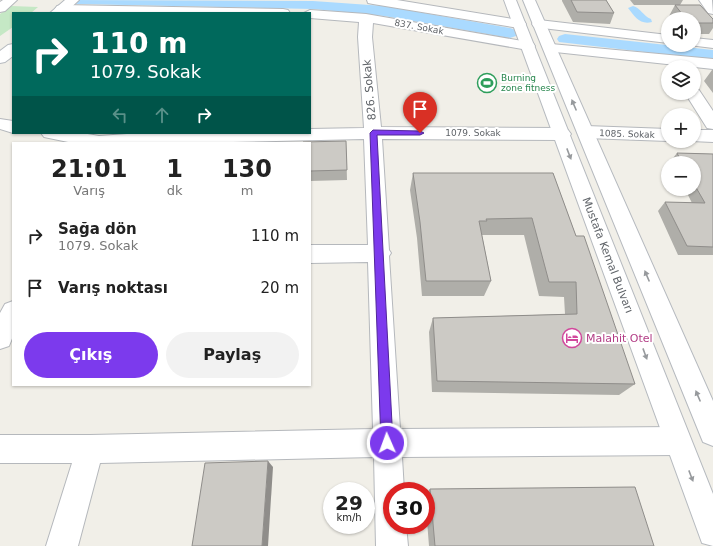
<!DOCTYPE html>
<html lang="tr">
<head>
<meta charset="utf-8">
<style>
  body { margin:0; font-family:"DejaVu Sans",sans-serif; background:#f2f2f2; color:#222; height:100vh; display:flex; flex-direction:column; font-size:15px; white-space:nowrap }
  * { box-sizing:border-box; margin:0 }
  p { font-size:13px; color:#767676 }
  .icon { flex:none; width:22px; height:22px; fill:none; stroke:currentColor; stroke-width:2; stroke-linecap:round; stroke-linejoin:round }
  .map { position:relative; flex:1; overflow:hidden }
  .panel { position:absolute; left:12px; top:142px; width:299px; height:244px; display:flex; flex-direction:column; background:#fff; border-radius:0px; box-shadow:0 1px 3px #0004 }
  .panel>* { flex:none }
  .top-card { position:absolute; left:12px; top:12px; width:299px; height:122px; border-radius:0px; box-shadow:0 1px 3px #0004; background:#00695c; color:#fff; overflow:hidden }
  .fabs { position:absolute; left:661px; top:12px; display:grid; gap:8px }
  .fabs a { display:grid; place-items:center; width:40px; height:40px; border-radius:50%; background:#fff; box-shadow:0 1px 3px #0004; font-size:20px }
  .speed { position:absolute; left:323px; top:482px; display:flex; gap:8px; font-size:20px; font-weight:700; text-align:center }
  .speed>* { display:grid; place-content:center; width:52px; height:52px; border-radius:50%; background:#fff; box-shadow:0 1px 3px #0004; line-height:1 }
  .speed small { font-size:10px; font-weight:400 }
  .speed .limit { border:6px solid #d22; background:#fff; color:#111 }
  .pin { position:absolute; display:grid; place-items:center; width:34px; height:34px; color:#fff; margin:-41px -17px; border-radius:50% 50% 50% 0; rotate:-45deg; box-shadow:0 0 4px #0007 }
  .pin .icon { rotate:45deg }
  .me { position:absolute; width:44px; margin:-22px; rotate:358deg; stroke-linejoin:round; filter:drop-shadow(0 0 3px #0008) }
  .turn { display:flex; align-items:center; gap:14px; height:84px; padding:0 12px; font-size:18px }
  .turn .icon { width:52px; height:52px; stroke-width:2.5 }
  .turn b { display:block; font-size:28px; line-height:34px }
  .lanes { display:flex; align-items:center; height:38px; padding:0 12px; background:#0003; justify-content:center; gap:20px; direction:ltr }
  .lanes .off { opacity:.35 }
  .eta { display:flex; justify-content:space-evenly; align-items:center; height:68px; text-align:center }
  .eta b { font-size:24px; font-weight:700; line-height:28px }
  .button { display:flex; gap:8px; margin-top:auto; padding:8px 12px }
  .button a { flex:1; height:46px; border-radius:24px; background:#7c3aed; color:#fff; font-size:16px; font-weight:700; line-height:46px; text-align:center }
  .button a+a { background:#f2f2f2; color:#222 }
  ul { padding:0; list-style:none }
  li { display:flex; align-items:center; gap:12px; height:52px; padding:0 12px }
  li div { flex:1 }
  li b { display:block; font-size:15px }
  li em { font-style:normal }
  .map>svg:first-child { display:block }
  .green { fill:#c5e8c5 }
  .water { fill:#aadaff }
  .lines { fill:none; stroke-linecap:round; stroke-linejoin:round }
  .canal { fill:#aadaff; fill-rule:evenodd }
  .street-casing { stroke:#b5b8bc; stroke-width:2 }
  .secondary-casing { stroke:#b6babf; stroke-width:2 }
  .street { fill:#fff; fill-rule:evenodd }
  .secondary { fill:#fff; fill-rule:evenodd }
  .wall { fill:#afaea9 }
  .shaded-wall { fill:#8f8d8a }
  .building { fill:#cccac5; stroke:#8f8d8a }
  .oneway { fill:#979a9d }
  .route { fill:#7c3aed; stroke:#51269a }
  .labels { text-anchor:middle; stroke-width:4; stroke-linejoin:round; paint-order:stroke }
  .far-street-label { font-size:9px; fill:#5f6368; stroke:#fff }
  .far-leisure-label { font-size:9px; fill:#27864d; stroke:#fff; text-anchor:start }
  .street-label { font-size:11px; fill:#5f6368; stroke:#fff }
  .hotel-label { font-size:11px; fill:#b23c85; stroke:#fff; text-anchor:start }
</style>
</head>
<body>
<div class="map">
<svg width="713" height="546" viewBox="0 0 713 546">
  <rect width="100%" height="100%" fill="#f1efe8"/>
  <path class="green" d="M11 6 38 7 31 13H13V27L0 36V14Z"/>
  <path class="water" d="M633 6C641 8 643 16 651 19L652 22C640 25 635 17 628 8Z"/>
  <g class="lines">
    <path class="canal" d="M71 0 313 1 384 6 510 28 516 30 518 33 516 36 510 38 384 16 313 9 78 4 73 3Z
      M565 34 713 50V60L559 42 557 39 559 36Z"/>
    <g class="street-casing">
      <path id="street" d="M3 0H17L5 11 0 12V2Z
        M367 0H397L519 20 524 21 526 24 524 27 519 28 373 4 368 3Z
        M699 0H712L713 14 708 13Z
        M62 5 283 9 288 10 290 13 57 12 55 9 57 6Z
        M310 10 366 14 528 42 533 43 535 46 533 49 528 50 373 23 372 37 381 127 562 128 568 130 571 134 568 138 562 140 382 139 389 250 391 253 389 256 400 429 677 427 687 431 691 441 687 451 677 455 402 457 404 491H392V525H406L408 546H376L374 457 100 463 78 546H46L72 463H0V435H90L373 429 368 262 310 263V245H368L364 139 185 143H73L44 137 41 133H82L99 136 141 133H310V129L364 128 358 37 359 22 310 18V13H304Z
        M539 20 668 35V43L534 27 532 24 534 21Z
        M694 38 713 40V48L689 45H694Z
        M551 44 713 59V69L546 51 544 48 546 45Z
        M694 88 699 90 713 111V129L707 128 685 93H694Z
        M0 119 13 121V133L0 129Z
        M586 126 668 129V141L586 138 580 136 577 132 580 128Z
        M694 130H713V142L691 141H694Z
        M13 301V336L9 346 0 349V313L5 304Z"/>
    </g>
    <g class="secondary-casing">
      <path id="secondary" d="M65 0H79L65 13H50Z
        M504 0H516L713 494V546L702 543 698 532Z
        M523 0H535L713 401V446L703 442Z
        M13 44V56L5 62 0 63V51L8 45Z"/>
    </g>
    <use href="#street" class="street"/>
    <use href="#secondary" class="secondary"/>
  </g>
  <path class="wall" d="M562 0H606L614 13 610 24 573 22 562 1Z
    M630 0H683L680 5H634Z
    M675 5 713 19V28L709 34H694V19H672L669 16Z
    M712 70H713V93L704 81Z
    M346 141 347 180 310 181V143Z
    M677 153 713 154V255H678L658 211 665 202 692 203 685 189H694V163H670V162Z
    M413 173H553L576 236 635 384 619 395 432 392 429 332 433 318 565 314 564 297 539 296 524 235H482L491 281 484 296H422L417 238 410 190Z
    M430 489 654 546H429L426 508V493Z"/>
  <path class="shaded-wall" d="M268 461 273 467 268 546H262Z"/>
  <path class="building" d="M571 0H606L614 13 577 12Z
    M675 5H700L713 19V23H694V19H686Z
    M346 141 347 170 310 171V143H303V142Z
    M677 153 713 154V247L687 246 665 202 705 203 694 184V163H682Z
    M413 173H553L576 236H584L635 384 437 381 433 318 577 314 576 282H549L532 218 486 219 487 221H479L491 281H426L420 222Z
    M268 461 262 546H192L205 463Z
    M635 487 654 546H435L430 489Z"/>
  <defs><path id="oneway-solid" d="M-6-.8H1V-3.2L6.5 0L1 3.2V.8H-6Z"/></defs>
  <g class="oneway">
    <use href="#oneway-solid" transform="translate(574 105) rotate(-113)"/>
    <use href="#oneway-solid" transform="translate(569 154) rotate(69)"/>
    <use href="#oneway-solid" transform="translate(647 276) rotate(-113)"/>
    <use href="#oneway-solid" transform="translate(645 354) rotate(70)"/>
    <use href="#oneway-solid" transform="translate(698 396) rotate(-113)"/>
    <use href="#oneway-solid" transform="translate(691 476) rotate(69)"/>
  </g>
  <path class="route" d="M373 130 420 131 424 133 420 135H377L393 443 391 447 387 449 383 447 381 443 370 133Z"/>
  <defs>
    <g id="stadium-ring" transform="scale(1)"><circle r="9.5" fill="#fff" stroke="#2e9e5b" stroke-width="1.5"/><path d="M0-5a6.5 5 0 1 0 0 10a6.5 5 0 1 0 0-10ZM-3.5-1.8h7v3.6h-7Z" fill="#2e9e5b"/></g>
    <g id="hotel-ring" transform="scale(1)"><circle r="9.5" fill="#fff" stroke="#d1479c" stroke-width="1.5"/><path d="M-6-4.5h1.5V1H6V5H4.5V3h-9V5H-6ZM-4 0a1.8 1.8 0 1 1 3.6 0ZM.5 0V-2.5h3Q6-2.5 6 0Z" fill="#d1479c"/></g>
  </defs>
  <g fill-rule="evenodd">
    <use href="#stadium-ring" x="487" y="83"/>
    <use href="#hotel-ring" x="572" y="338"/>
  </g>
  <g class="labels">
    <g class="far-street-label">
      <text transform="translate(419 27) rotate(10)" y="3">837. Sokak</text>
      <text x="473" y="136">1079. Sokak</text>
      <text transform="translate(627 134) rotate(2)" y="3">1085. Sokak</text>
    </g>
    <g class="far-leisure-label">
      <text x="501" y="81">Burning<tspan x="501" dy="10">zone fitness</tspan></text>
    </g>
    <g class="street-label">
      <text transform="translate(369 90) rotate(-95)" y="4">826. Sokak</text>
      <text transform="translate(608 255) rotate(69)" y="4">Mustafa Kemal Bulvarı</text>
    </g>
    <g class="hotel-label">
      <text x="586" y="342">Malahit Otel</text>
    </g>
  </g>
</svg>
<div class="fabs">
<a><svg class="icon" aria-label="sound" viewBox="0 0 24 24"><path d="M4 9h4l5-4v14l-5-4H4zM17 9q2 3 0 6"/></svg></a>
<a><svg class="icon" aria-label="layers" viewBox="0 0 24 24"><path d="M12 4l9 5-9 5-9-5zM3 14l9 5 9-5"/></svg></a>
<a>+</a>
<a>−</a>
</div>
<div class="speed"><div>29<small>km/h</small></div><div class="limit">30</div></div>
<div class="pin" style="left:420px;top:133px;background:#d93025"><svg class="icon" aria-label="arrive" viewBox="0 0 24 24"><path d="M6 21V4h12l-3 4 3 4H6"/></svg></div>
<svg class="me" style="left:387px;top:443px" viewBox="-20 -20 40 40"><circle r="17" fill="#7c3aed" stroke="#fff" stroke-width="3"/><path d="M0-11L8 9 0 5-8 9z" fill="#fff"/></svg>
<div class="top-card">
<div class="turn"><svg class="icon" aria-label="right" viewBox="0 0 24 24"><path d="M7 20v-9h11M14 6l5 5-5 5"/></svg><div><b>110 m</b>1079. Sokak</div></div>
<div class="lanes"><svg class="icon off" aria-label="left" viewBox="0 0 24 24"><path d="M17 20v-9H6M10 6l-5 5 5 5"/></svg><svg class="icon off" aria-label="ahead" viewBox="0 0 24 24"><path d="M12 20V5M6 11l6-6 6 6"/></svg><svg class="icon" aria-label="right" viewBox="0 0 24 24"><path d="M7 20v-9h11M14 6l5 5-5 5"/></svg></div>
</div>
<section class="panel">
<div class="eta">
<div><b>21:01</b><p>Varış</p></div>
<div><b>1</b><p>dk</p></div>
<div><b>130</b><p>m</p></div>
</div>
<ul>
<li><svg class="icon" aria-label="right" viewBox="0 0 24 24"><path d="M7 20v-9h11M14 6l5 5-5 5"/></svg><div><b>Sağa dön</b><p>1079. Sokak</p></div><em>110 m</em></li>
<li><svg class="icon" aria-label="arrive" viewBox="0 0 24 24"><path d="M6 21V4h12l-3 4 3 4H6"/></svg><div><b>Varış noktası</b></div><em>20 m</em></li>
</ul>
<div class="button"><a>Çıkış</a><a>Paylaş</a></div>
</section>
</div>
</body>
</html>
